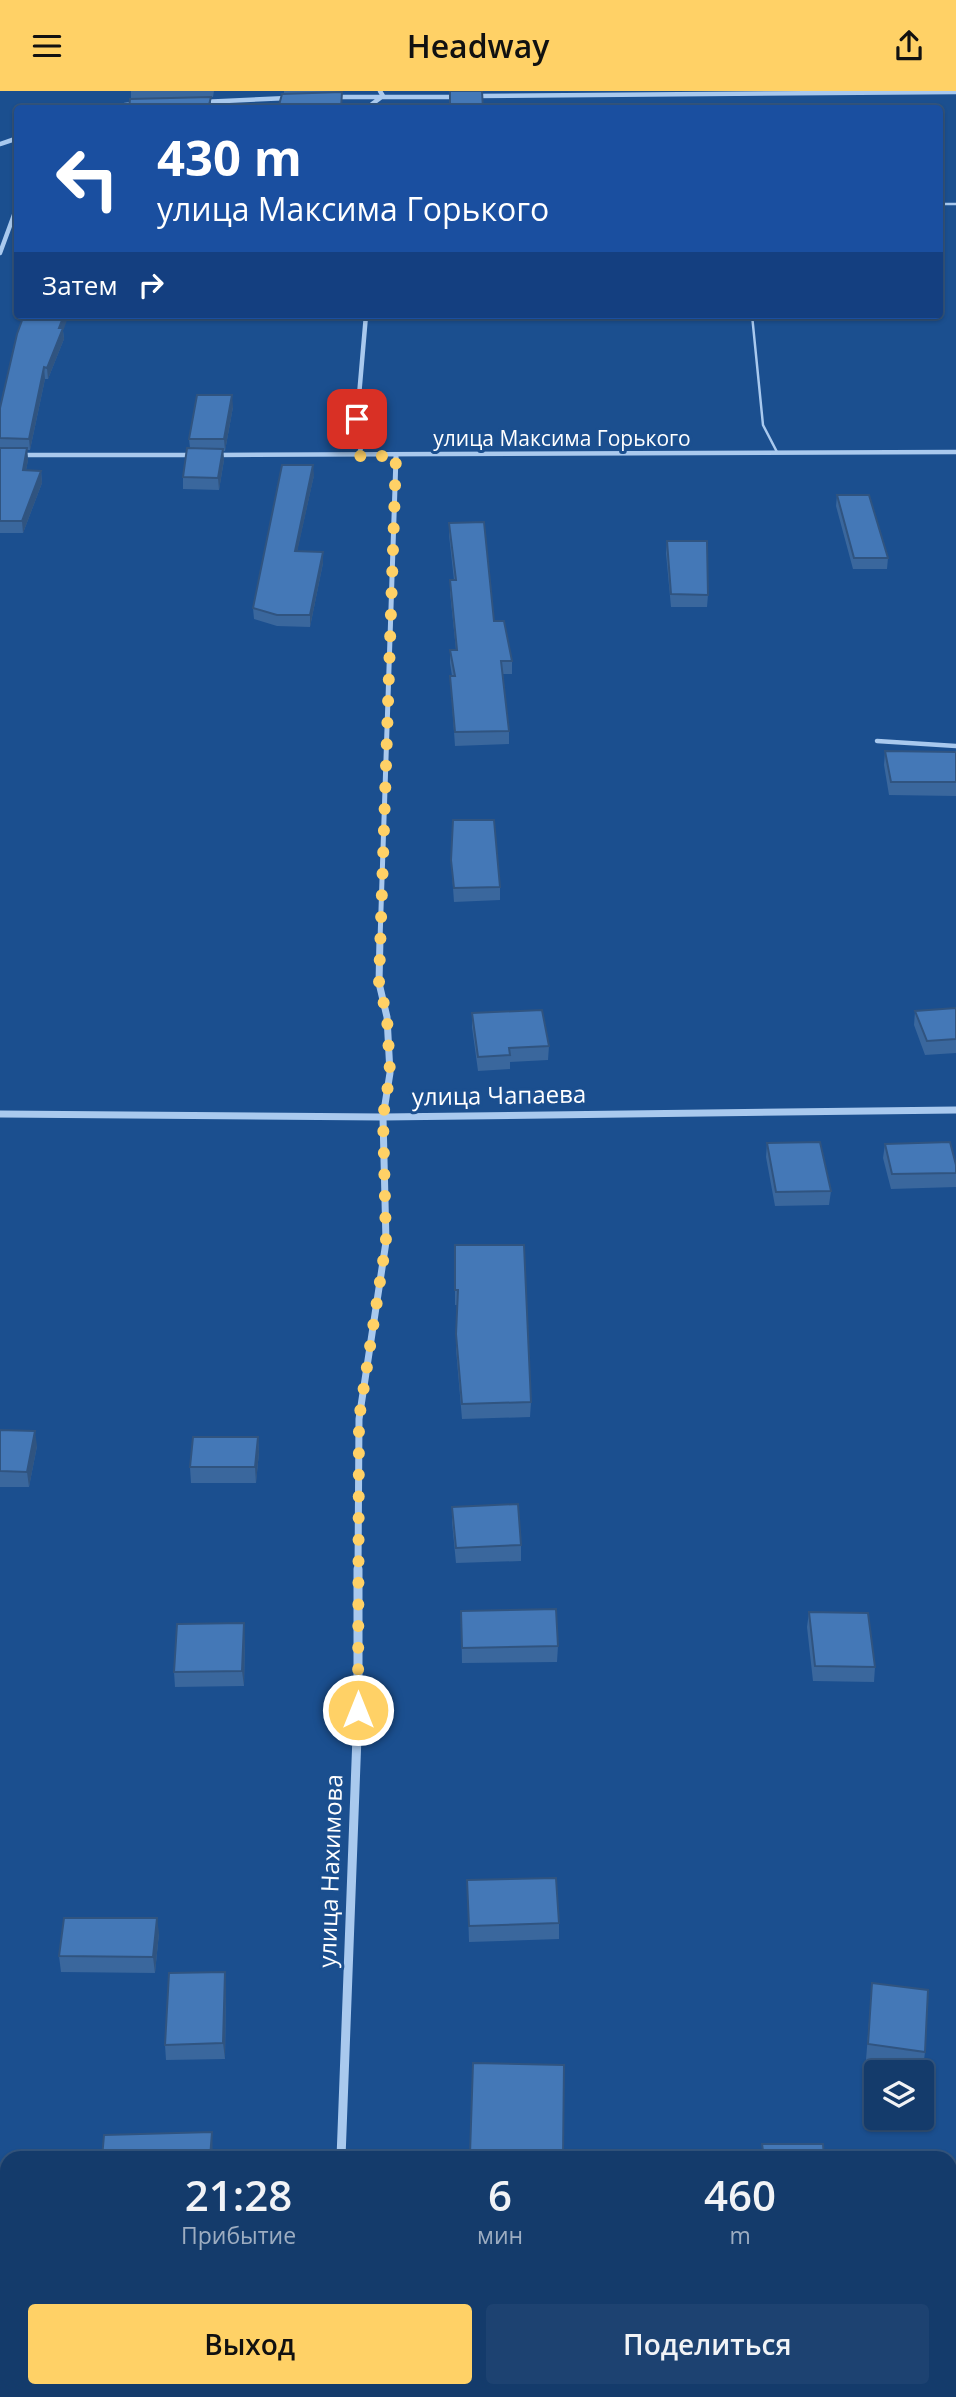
<!DOCTYPE html>
<html lang="ru">
<head>
<meta charset="utf-8">
<style>
  body { margin:0; font-family:"Open Sans",sans-serif; background:#1d4271; color:#f1f3f6; height:100vh; display:flex; flex-direction:column; font-size:26px; white-space:nowrap }
  * { box-sizing:border-box; margin:0 }
  p { font-size:23px; color:#9dadc1 }
  .icon { flex:none; width:38px; height:38px; fill:none; stroke:currentColor; stroke-width:2; stroke-linecap:round; stroke-linejoin:round }
  .map { position:relative; flex:1; overflow:hidden }
  .drawer { position:absolute; left:0px; top:2060px; width:957px; height:247px; display:flex; flex-direction:column; background:#143b6b; border-radius:21px 21px 0 0; box-shadow:0 2px 5px #0004,0 0 0 2px #33557e }
  .drawer>* { flex:none }
  .hud { position:absolute; left:14px; top:14px; width:929px; height:214px; border-radius:7px; box-shadow:0 2px 5px #0004,0 0 0 2px #33557e; background:#1a4fa0; color:#fff; overflow:hidden }
  .controls { position:absolute; left:864px; top:1969px; display:grid; gap:14px }
  .controls a { display:grid; place-items:center; width:70px; height:70px; border-radius:7px; background:#143b6b; box-shadow:0 2px 5px #0004,0 0 0 2px #33557e; font-size:35px }
  .pin { position:absolute; display:grid; place-items:center; width:60px; height:60px; color:#fff; margin:-30px; border-radius:14px; box-shadow:0 4px 10px #0006 }
  .me { position:absolute; width:77px; margin:-38px; rotate:0deg; stroke-linejoin:round; filter:drop-shadow(0 0 5px #0008) }
  .turn { display:flex; align-items:center; gap:24px; height:147px; padding:0 28px; font-size:32px }
  .turn .icon { width:91px; height:91px; stroke-width:2.5 }
  .turn b { display:block; font-size:49px; line-height:60px }
  .then { display:flex; align-items:center; height:66px; padding:0 28px; background:#0003; gap:14px; font-size:26px }
  .eta { display:flex; justify-content:space-evenly; align-items:center; height:119px; text-align:center }
  .eta b { font-size:42px; font-weight:600; line-height:49px }
  .action { display:flex; gap:14px; margin-top:auto; padding:14px 28px }
  .action a { flex:1; height:80px; border-radius:7px; background:#ffd166; color:#111; font-size:28px; font-weight:600; line-height:80px; text-align:center }
  .action a+a { background:#1d4271; color:#f1f3f6 }
  header { display:flex; justify-content:space-between; align-items:center; height:91px; padding:0 28px; background:#ffd166; color:#111; font-size:32px; font-weight:600 }
  .map>svg:first-child { display:block }
  .lines { fill:none; stroke-linecap:round; stroke-linejoin:round }
  .lane-far1 { stroke:#a9c9ee; stroke-width:2.5 }
  .lane { stroke:#a9c9ee; stroke-width:4.5 }
  .street-far3 { stroke:#a9c9ee; stroke-width:4.5 }
  .street-far2 { stroke:#a9c9ee; stroke-width:5 }
  .street-far1 { stroke:#a9c9ee; stroke-width:7 }
  .street { stroke:#a9c9ee; stroke-width:9 }
  .wall { fill:#3a679d }
  .shaded-wall { fill:#305480 }
  .building { fill:#4478b7; stroke:#305480; stroke-width:2 }
  .route { stroke:#ffd166; stroke-width:12; stroke-dasharray:0 21.6 }
  .labels { text-anchor:middle; stroke-width:6; stroke-linejoin:round; paint-order:stroke }
  .far-street-label { font-size:21px; fill:#fff; stroke:#1b4f8f }
  .street-label { font-size:24px; fill:#fff; stroke:#1b4f8f }
</style>
</head>
<body>
<header><svg class="icon" aria-label="menu" viewBox="0 0 24 24"><path d="M4 6h16M4 12h16M4 18h16"/></svg>Headway<svg class="icon" aria-label="share" viewBox="0 0 24 24"><path d="M12 15V3M7 8l5-5 5 5M5 13v7h14v-7"/></svg></header>
<div class="map">
<svg width="956" height="2306" viewBox="0 0 956 2306">
  <rect width="100%" height="100%" fill="#1b4f8f"/>
  <g class="lines">
    <path class="lane-far1" d="M940 113H956
      M752 224 763 334 777 361"/>
    <path class="lane" d="M877 650 956 655"/>
    <path class="street-far3" d="M475 5 956 1
      M335 6H456
      M202 11 288 7
      M79 18 138 13
      M372 18V13L383 5 380 0
      M0 53 18 47
      M0 162 18 113
      M0 364H195
      M214 364 956 361
      M358 365 366 344 357 328 366 224
      M396 368V365"/>
    <path class="street-far2" d="M380 849 396 366"/>
    <path class="street-far1" d="M0 1023 383 1026 956 1019
      M358 1480 359 1328 386 1151 383 1026 390 982 387 926 379 892 380 847"/>
    <path class="street" d="M341 2067 358 1619V1478
      M331 2306 332 2300"/>
  </g>
  <path class="wall" d="M131 0H214L213 6H211V16L131 8Z
    M284 0H342V18L284 3Z
    M63 240 64 248 48 288H45L30 359H27L28 369 26 379 41 380 42 392 23 442H0V317Z
    M233 316 225 360H223L224 369 219 399 183 398V386L190 357 189 348Z
    M314 384 297 460 323 461V472L310 536 277 535 254 528 253 517Z
    M837 404 888 467 887 478H853L836 415Z
    M449 432 512 570V583H503L509 640V653L455 655 450 585H452L450 572V559H456L450 501V489H454L449 444Z
    M667 450 708 504 707 516H671L666 462Z
    M885 660 956 661V705L889 704 884 674Z
    M451 769 500 796V809L454 811Z
    M956 917V962L925 964 914 934 915 920Z
    M472 922 549 955 548 969 510 971V978L478 980 472 936Z
    M767 1052 831 1100 829 1114 775 1115 766 1066Z
    M885 1053 956 1074V1096L891 1098 883 1067Z
    M455 1154 531 1311 530 1326 462 1328 456 1258 457 1214H455Z
    M0 1339 37 1355 29 1396H0Z
    M258 1346 259 1361 256 1392H191L190 1376Z
    M452 1416 521 1454V1470L456 1472 452 1431Z
    M461 1520 558 1555 557 1571 462 1572Z
    M809 1521 875 1576 874 1591 813 1590 807 1536Z
    M245 1547 244 1595 175 1596 174 1581Z
    M467 1789 559 1832V1848L469 1851Z
    M159 1842 155 1882 61 1881 59 1865Z
    M872 1892 925 1961 923 1977 866 1969Z
    M226 1897 225 1968 166 1969 165 1954Z
    M473 1972 564 1974 563 2067H470Z"/>
  <path class="shaded-wall" d="M64 224H69L63 240 64 248 48 288 47 277Z
    M44 276 45 288 30 359 29 348Z
    M232 304 233 316 225 360 224 348Z
    M27 357 28 369 24 391 23 379Z
    M223 358 224 369 219 399 218 387Z
    M313 374 314 384 295 471V460Z
    M41 380 42 392 23 442 22 430Z
    M323 461V472L310 536V524Z
    M35 1340 37 1355 29 1396 27 1381Z
    M258 1346 259 1361 256 1392 255 1376Z
    M244 1532 245 1547 244 1595 242 1580Z
    M157 1827 159 1842 155 1882 153 1866Z
    M225 1881 226 1897 225 1968 223 1952Z
    M212 2041 213 2067H210Z"/>
  <path class="building" d="M450 0H482L483 18H450Z
    M342 1 341 18H278L282 3Z
    M211 6 208 18H129L130 8Z
    M24 224H64L59 237H63L47 277 44 276 29 348 0 347V317L17 243Z
    M197 304H232L224 348H189Z
    M0 357H27L23 379 41 380 22 430H0Z
    M187 357 223 358 218 387 183 386Z
    M282 374H313L295 460 323 461 310 524H277L253 517Z
    M837 404H869L888 467H854Z
    M484 431 494 530H504L512 570H501L509 640 455 641 450 585H455L450 559H457L450 489H456L449 432Z
    M667 450H707L708 504 671 503Z
    M885 660 956 661V691H891Z
    M453 729H494L500 796 454 797 451 769Z
    M956 917V948L927 950 915 920Z
    M542 919 549 955 509 957 510 964 478 966 472 922Z
    M820 1051 831 1100 776 1101 767 1052Z
    M950 1051 956 1074V1082L892 1083 885 1053Z
    M455 1154H524L531 1311 462 1313 456 1243 458 1199H455Z
    M0 1339 35 1340 27 1381 0 1380Z
    M193 1346H258L255 1376H190Z
    M518 1413 521 1454 456 1457 452 1416Z
    M556 1518 558 1555 462 1557 461 1520Z
    M809 1521 868 1522 875 1576 815 1575Z
    M244 1532 242 1580 174 1581 177 1533Z
    M556 1787 559 1832 469 1835 467 1789Z
    M64 1827H157L153 1866 59 1865Z
    M225 1881 223 1952 165 1954 169 1882Z
    M872 1892 928 1899 925 1961 868 1953Z
    M473 1972 564 1974 563 2065 470 2063Z
    M212 2041 210 2067H102L104 2044Z
    M762 2053H823L824 2067H764Z
    M803 2300H849V2306H803Z"/>
  <g class="lines">
    <path class="route" d="M357 328 366 344 358 365H396L379 892 387 926 390 982 383 1026 386 1151 359 1328 358 1619"/>
  </g>
  <g class="labels">
    <g class="far-street-label">
      <text x="562" y="355">улица Максима Горького</text>
    </g>
    <g class="street-label">
      <text transform="translate(499 1005) rotate(-1)" y="8">улица Чапаева</text>
      <text transform="translate(331 1780) rotate(-88)" y="8">улица Нахимова</text>
    </g>
  </g>
</svg>
<div class="controls">
<a><svg class="icon" aria-label="layers" viewBox="0 0 24 24"><path d="M12 4l9 5-9 5-9-5zM3 14l9 5 9-5"/></svg></a>
</div>
<div class="pin" style="left:357px;top:328px;background:#d93025"><svg class="icon" aria-label="arrive" viewBox="0 0 24 24"><path d="M6 21V4h12l-3 4 3 4H6"/></svg></div>
<svg class="me" style="left:358px;top:1619px" viewBox="-20 -20 40 40"><circle r="17" fill="#ffd166" stroke="#fff" stroke-width="3"/><path d="M0-11L8 9 0 5-8 9z" fill="#fff"/></svg>
<div class="hud">
<div class="turn"><svg class="icon" aria-label="left" viewBox="0 0 24 24"><path d="M17 20v-9H6M10 6l-5 5 5 5"/></svg><div><b>430 m</b>улица Максима Горького</div></div>
<div class="then">Затем<svg class="icon" aria-label="right" viewBox="0 0 24 24"><path d="M7 20v-9h11M14 6l5 5-5 5"/></svg></div>
</div>
<section class="drawer">
<div class="eta">
<div><b>21:28</b><p>Прибытие</p></div>
<div><b>6</b><p>мин</p></div>
<div><b>460</b><p>m</p></div>
</div>
<div class="action"><a>Выход</a><a>Поделиться</a></div>
</section>
</div>
</body>
</html>
